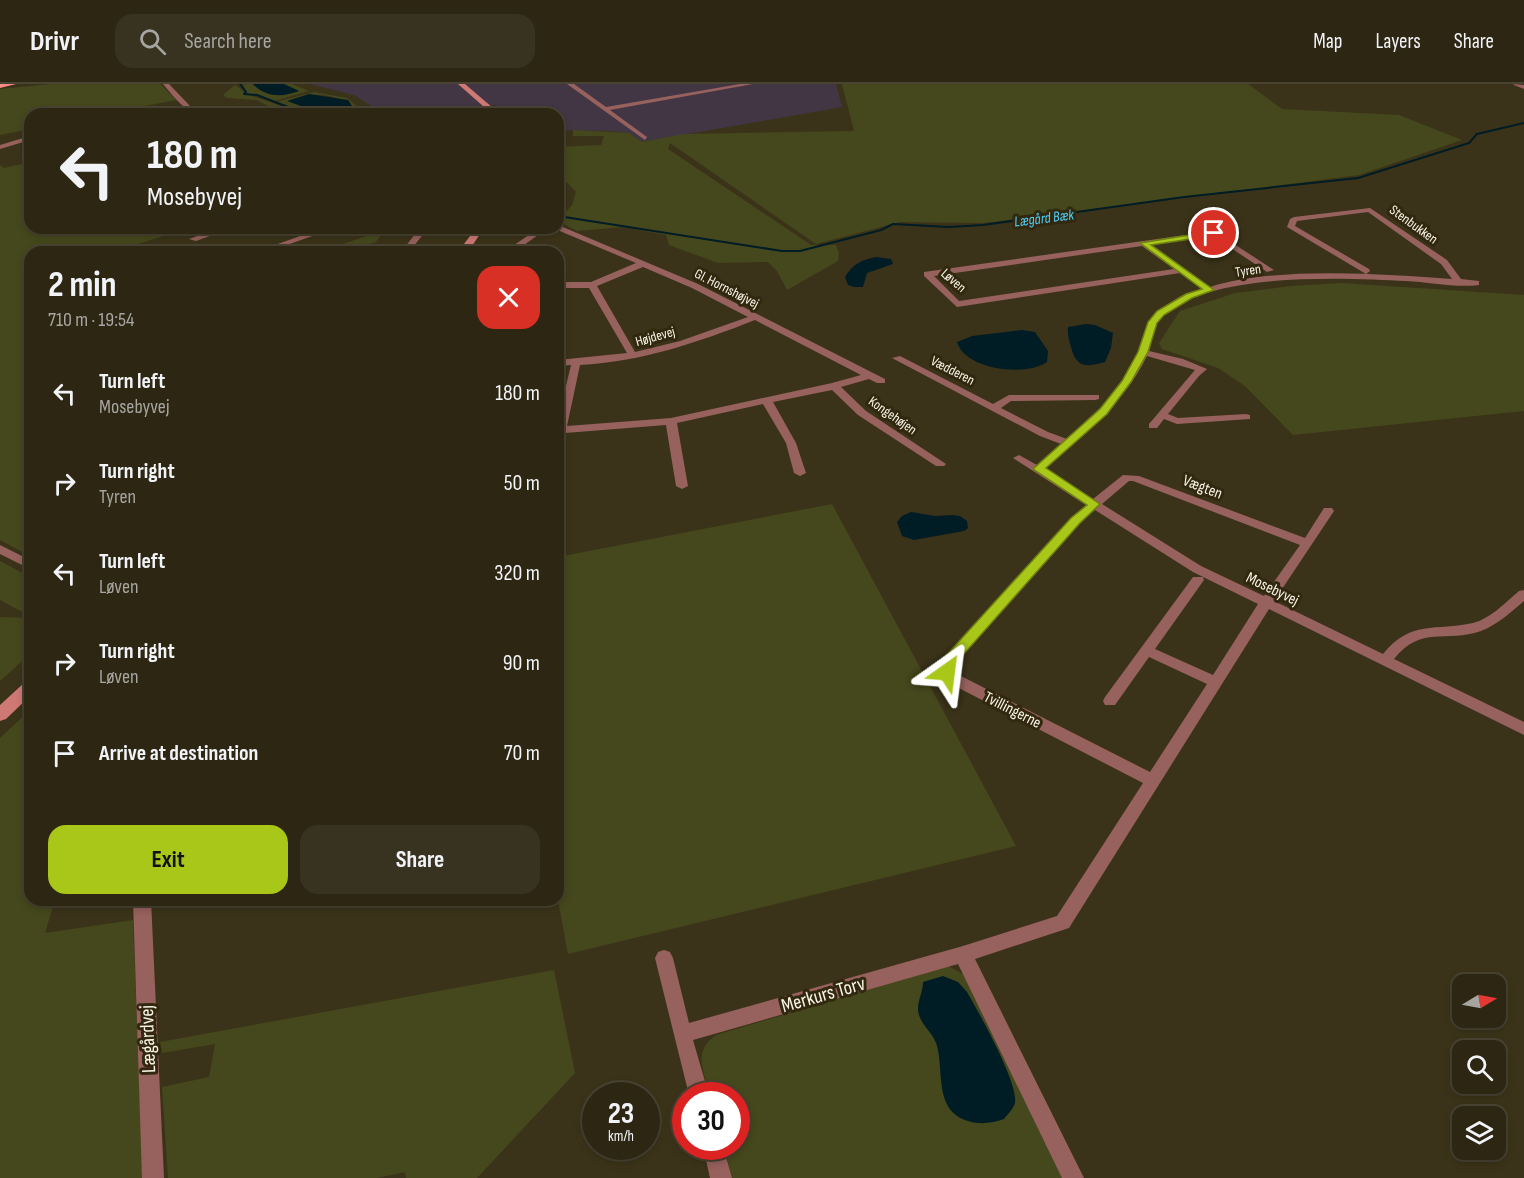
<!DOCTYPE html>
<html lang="en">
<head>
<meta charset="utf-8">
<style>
  body { margin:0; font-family:"Sofia Sans Condensed",sans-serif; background:#383221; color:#f1f3f6; height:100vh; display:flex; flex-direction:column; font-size:22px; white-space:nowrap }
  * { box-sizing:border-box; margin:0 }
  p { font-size:20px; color:#a6a5a0 }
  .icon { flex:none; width:33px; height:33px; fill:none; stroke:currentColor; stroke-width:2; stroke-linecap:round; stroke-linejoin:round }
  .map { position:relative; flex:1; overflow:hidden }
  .sheet { position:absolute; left:24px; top:162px; width:540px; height:660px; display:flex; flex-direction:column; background:#2c2613; border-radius:18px; box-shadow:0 3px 9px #0003,0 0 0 2px #484333 }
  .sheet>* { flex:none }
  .guide { position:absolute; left:24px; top:24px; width:540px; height:126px; border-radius:18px; box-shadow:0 3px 9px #0003,0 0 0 2px #484333; background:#2c2613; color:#f1f3f6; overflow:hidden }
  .needle { width:39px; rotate:80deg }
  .tools { position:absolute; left:1452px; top:890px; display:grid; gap:12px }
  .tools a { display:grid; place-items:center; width:54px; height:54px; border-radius:12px; background:#2c2613; box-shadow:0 3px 9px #0003,0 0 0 2px #484333; font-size:30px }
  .speed { position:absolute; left:582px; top:998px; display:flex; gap:12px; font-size:30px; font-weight:700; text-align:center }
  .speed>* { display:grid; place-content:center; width:78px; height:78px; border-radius:50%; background:#2c2613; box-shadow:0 3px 9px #0003,0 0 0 2px #484333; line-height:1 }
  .speed small { font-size:15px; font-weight:400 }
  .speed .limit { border:9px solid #d22; background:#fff; color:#111 }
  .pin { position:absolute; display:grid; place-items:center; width:51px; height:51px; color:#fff; margin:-26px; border:3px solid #fff; border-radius:50%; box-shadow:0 2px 6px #0007 }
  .me { position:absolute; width:66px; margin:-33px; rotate:31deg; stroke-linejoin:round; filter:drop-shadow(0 0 4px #0008) }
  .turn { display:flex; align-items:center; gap:21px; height:126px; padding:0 24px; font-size:27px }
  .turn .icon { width:78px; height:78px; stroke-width:2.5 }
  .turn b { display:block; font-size:42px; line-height:51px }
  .round { display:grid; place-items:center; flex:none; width:63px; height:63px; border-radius:18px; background:#383221 }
  .overview { display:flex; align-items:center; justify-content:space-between; height:102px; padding:0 24px }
  h1 { font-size:36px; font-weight:700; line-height:45px }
  .button { display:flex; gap:12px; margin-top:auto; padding:12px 24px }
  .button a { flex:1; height:69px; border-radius:18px; background:#a9c719; color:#111; font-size:24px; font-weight:700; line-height:69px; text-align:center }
  .button a+a { background:#383221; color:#f1f3f6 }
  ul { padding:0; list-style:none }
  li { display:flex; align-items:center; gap:18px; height:90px; padding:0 24px }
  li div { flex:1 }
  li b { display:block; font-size:22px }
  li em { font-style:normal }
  header { display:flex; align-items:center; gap:36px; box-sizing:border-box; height:84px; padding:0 30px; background:#2c2613; border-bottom:2px solid #484333 }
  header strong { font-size:28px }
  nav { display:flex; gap:33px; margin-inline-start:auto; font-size:21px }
  .search { width:420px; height:54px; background:#383221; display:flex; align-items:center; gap:15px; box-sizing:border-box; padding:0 21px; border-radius:18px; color:#a6a5a0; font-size:22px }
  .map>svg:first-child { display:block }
  .industrial { fill:#433644 }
  .green { fill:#45481c }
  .water { fill:#001c25 }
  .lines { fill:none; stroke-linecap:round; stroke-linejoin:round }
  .stream { stroke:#001c25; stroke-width:2 }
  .street { fill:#97615d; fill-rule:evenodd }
  .secondary { fill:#ce7974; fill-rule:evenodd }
  .primary { fill:#f88b85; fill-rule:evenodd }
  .route { fill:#a9c719; stroke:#6e8110; stroke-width:1.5 }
  .labels { text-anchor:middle; stroke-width:6; stroke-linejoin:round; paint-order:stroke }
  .far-street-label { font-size:14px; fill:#f8f3e4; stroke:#31280f }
  .far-water-label { font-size:15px; font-style:italic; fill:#4ed1fb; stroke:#31280f }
  .street-label { font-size:16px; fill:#f8f3e4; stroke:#31280f }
  .near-street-label { font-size:20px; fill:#f8f3e4; stroke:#31280f }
</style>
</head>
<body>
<header>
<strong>Drivr</strong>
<div class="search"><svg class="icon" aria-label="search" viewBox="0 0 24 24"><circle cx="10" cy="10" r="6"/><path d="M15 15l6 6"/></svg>Search here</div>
<nav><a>Map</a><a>Layers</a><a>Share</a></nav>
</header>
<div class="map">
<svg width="1524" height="1094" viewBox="0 0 1524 1094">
  <rect width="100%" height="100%" fill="#3b3319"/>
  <path class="industrial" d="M310 0H836L842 23 642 58 629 49 609 47 558 46V30H505L495 21 425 30H391L373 23 354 11Z"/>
  <path class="green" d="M52 0H160L176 16 104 30H30V45L0 51V5Z
    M243 0H252C267 14 281 12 299 7L284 0H292L309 7 274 17 259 11H249L305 30H294L272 24 257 16 227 14 223 11 235 1 248 11Z
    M842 0H1248L1282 25 1399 31 1462 56 1359 91 984 139 900 138 816 160 670 59 668 65 811 161H836L839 169 838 177 787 206 777 187 768 178 718 179 669 161 666 151 623 143 577 147 558 137 572 121 576 108 558 89V63L601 61 604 52H573V46L629 49 642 58 684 50 854 47Z
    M314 8 347 14 358 23 375 30H366L358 26 341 27 352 22C331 8 311 8 288 17L324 30H309L276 18Z
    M30 78V144H105L110 147C128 142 160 139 176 148L135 161 145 168H30V472L0 456V81L4 84Z
    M386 145 375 159H371L363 168H320Z
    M1342 199 1524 211V327L1293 351 1245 302 1218 284 1162 265 1159 259 1180 227 1235 209 1291 202Z
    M832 420 1016 762 568 870 558 816V473Z
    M0 477 30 493V525L24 529 0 516Z
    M0 533 30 534V570L0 597Z
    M30 626V816H55L45 849 133 836 143 1094H0V654Z
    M944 883H950L963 890 1064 1094H732L724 1062H736V1011H710C704 987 692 968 716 951Z
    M554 886 575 989 477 1094H406L405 1088 377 1094H168L162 1003 209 993 215 960 162 969 160 958Z"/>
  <path class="water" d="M253 0H284L299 7C282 13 267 14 253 0Z
    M309 10 348 16 352 22 341 27 358 26 366 30H324L287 17Z
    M876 173 891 175 893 180 867 189 863 203H854L848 201 845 193C853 180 861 176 876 173Z
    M1086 240 1095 241 1113 249 1111 264 1105 278C1085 284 1076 283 1071 263 1069 256 1067 250 1068 243Z
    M1022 246 1035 248 1048 267 1047 278C1026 293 965 286 957 258L972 252Z
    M911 428 935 432 952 431 960 432 967 437 968 444 964 447 914 456 902 452 897 438 902 432Z
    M943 892 958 898 967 908C978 927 1019 1000 1015 1019 1013 1025 1008 1030 1004 1035 993 1039 980 1041 968 1037 934 1027 944 988 937 962 934 949 918 939 918 925 918 916 923 907 923 898Z"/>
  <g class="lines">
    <path class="stream" d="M240 0 246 8 244 10 257 11 306 30
      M558 132 782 167H800L881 146 893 140 949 143 983 141 1184 113 1358 94 1469 59 1477 50 1524 39"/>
    <path class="street" d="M163 0H169L192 24 203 30C186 30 174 13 163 0Z
      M567 0H574L606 23 740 0H753L610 26 647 53 645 56Z
      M1513 0 1524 1V5L1514 1Z
      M273 24 275 27 252 30 253 29Z
      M147 28 153 29 154 30H144Z
      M30 52V56L0 65V61Z
      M1370 124 1447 176 1461 195 1479 197V201C1456 204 1429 198 1406 197 1345 194 1208 187 1162 233 1153 241 1153 256 1149 267L1183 275 1207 285 1199 292 1168 330 1178 334 1246 330 1250 331V335L1177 340 1164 335 1157 344H1149V340L1195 286 1147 272C1124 319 1084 351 1045 385L1093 415 1123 391 1139 392 1305 454 1324 424H1332L1334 427 1274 517 1383 570C1410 536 1436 547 1473 539 1490 535 1506 518 1519 507L1524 506V517C1511 528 1497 541 1481 547 1446 559 1421 541 1394 575L1524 638V651L1269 525 1069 844 975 875 1084 1094H1062L958 880 693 956 709 1011H689L655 874 658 868 664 866 670 868 673 874 689 939 963 862 1057 832 1143 699 949 599 940 588 942 576 1072 433 1086 421 1013 374 1019 371 1037 381 1061 360 1040 352 892 274 900 272 993 320 1009 311H1099V315L1095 316 1011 317 1001 324 1048 348 1067 355 1103 321 1122 298 1135 275 1147 243 1156 228 1181 212 1202 205 1180 189 957 223 924 192V188L1214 147 1274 186 1267 188 1213 152 1151 160 1210 203C1277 182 1382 190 1452 195L1441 180 1368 128 1297 137 1295 142 1369 185 1370 187 1366 190 1287 143 1290 135 1294 133ZM1142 162 1174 185 959 217 934 192ZM1129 397H1133L1300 461 1264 512 1201 482 1102 420ZM1095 426 1193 488 1258 520 1213 591 1155 565 1204 496 1203 493H1193L1105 613 1103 617 1105 621H1115L1149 573 1207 600 1150 688 959 591 954 586V581L1080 439Z
      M558 141 698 200 885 295V299H877L869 295 841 303 866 327 946 380 944 382H936L858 331 832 306 773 318 796 359 806 389 800 392 794 389 786 359 763 320 677 339 688 402 682 405 676 402 666 341 565 349 563 358 558 361V335L571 281 558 282V276L627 269 589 204H558V198H591L636 179 555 145 558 144ZM643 183 692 204 748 233 680 257 635 268 597 202ZM755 236 861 291 832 299 671 334 567 342 580 281C641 278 699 258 755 236Z
      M220 144H232L196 157 189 155Z
      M323 144H335L267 168H255Z
      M395 144H412L425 148 409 168H401L416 149Z
      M539 144H548L514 168H504Z
      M0 461 30 476V485L0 470Z
      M133 816H151L164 1094H142Z
      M703 1062H723L732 1094H710Z"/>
    <path class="secondary" d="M458 0H465L500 30H492Z
      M476 144H484L468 168H458Z
      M30 597V612L6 635 0 637V621L24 599Z"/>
    <path class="primary" d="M0 0H16L0 4Z"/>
  </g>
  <path class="route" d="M1214 147H1217V151L1151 161 1214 206 1192 214 1164 231 1157 239 1148 268 1131 298 1107 330 1046 384 1100 420 1080 439 954 581 952 592H942L940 588 942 576 1071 434 1087 421 1033 385 1100 325 1122 297 1138 268 1148 238 1157 227 1186 210 1202 205 1140 159Z"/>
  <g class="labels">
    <g class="far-street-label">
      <text transform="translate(1414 140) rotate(36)" y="5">Stenbukken</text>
      <text transform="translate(1248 186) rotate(-8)" y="5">Tyren</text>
      <text transform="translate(954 196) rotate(41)" y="5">Løven</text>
      <text transform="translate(727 204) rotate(27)" y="5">Gl. Hornshøjvej</text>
      <text transform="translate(655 252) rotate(-16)" y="5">Højdevej</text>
      <text transform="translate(953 286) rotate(27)" y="5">Vædderen</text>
      <text transform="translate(893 331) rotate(35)" y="5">Kongehøjen</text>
    </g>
    <g class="far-water-label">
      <text transform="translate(1044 134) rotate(-7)" y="5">Lægård Bæk</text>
    </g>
    <g class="street-label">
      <text transform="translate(1203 402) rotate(21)" y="6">Vægten</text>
      <text transform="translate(1273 504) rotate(26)" y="6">Mosebyvej</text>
      <text transform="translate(1013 625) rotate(27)" y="6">Tvillingerne</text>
    </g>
    <g class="near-street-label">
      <text transform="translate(823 910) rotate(-16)" y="7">Merkurs Torv</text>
      <text transform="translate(147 955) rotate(-92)" y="7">Lægårdvej</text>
    </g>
  </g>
</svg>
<div class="tools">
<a><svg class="needle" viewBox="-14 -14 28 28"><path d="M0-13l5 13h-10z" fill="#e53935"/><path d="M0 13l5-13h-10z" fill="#a6a5a0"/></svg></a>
<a><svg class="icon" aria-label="search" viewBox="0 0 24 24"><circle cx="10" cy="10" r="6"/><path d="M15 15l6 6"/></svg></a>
<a><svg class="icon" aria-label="layers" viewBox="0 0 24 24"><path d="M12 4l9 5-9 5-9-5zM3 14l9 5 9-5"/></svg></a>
</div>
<div class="speed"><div>23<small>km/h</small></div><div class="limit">30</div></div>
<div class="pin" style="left:1214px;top:149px;background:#d93025"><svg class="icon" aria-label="arrive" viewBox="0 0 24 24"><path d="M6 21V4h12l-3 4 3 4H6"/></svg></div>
<svg class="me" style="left:947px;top:588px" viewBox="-20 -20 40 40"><path d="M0-17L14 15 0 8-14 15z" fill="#a9c719" stroke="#fff" stroke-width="4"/></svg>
<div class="guide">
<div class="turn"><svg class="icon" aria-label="left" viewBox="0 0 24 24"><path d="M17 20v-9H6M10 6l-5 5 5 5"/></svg><div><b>180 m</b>Mosebyvej</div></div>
</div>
<section class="sheet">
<div class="overview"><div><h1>2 min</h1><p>710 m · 19:54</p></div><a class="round" style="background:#d93025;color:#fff"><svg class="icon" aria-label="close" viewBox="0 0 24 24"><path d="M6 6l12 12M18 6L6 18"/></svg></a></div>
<ul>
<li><svg class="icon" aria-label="left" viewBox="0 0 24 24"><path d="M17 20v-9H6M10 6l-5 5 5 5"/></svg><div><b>Turn left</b><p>Mosebyvej</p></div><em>180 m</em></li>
<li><svg class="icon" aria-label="right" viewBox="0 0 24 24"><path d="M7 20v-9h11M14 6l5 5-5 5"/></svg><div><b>Turn right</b><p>Tyren</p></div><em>50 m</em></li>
<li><svg class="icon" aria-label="left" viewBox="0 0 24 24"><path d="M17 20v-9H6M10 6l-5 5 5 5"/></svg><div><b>Turn left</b><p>Løven</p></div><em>320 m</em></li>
<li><svg class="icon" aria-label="right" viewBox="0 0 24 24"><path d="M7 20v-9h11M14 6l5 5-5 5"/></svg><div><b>Turn right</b><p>Løven</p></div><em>90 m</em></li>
<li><svg class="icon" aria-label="arrive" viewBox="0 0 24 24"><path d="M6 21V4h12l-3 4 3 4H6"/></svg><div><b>Arrive at destination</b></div><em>70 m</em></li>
</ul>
<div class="button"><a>Exit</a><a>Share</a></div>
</section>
</div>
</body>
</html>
